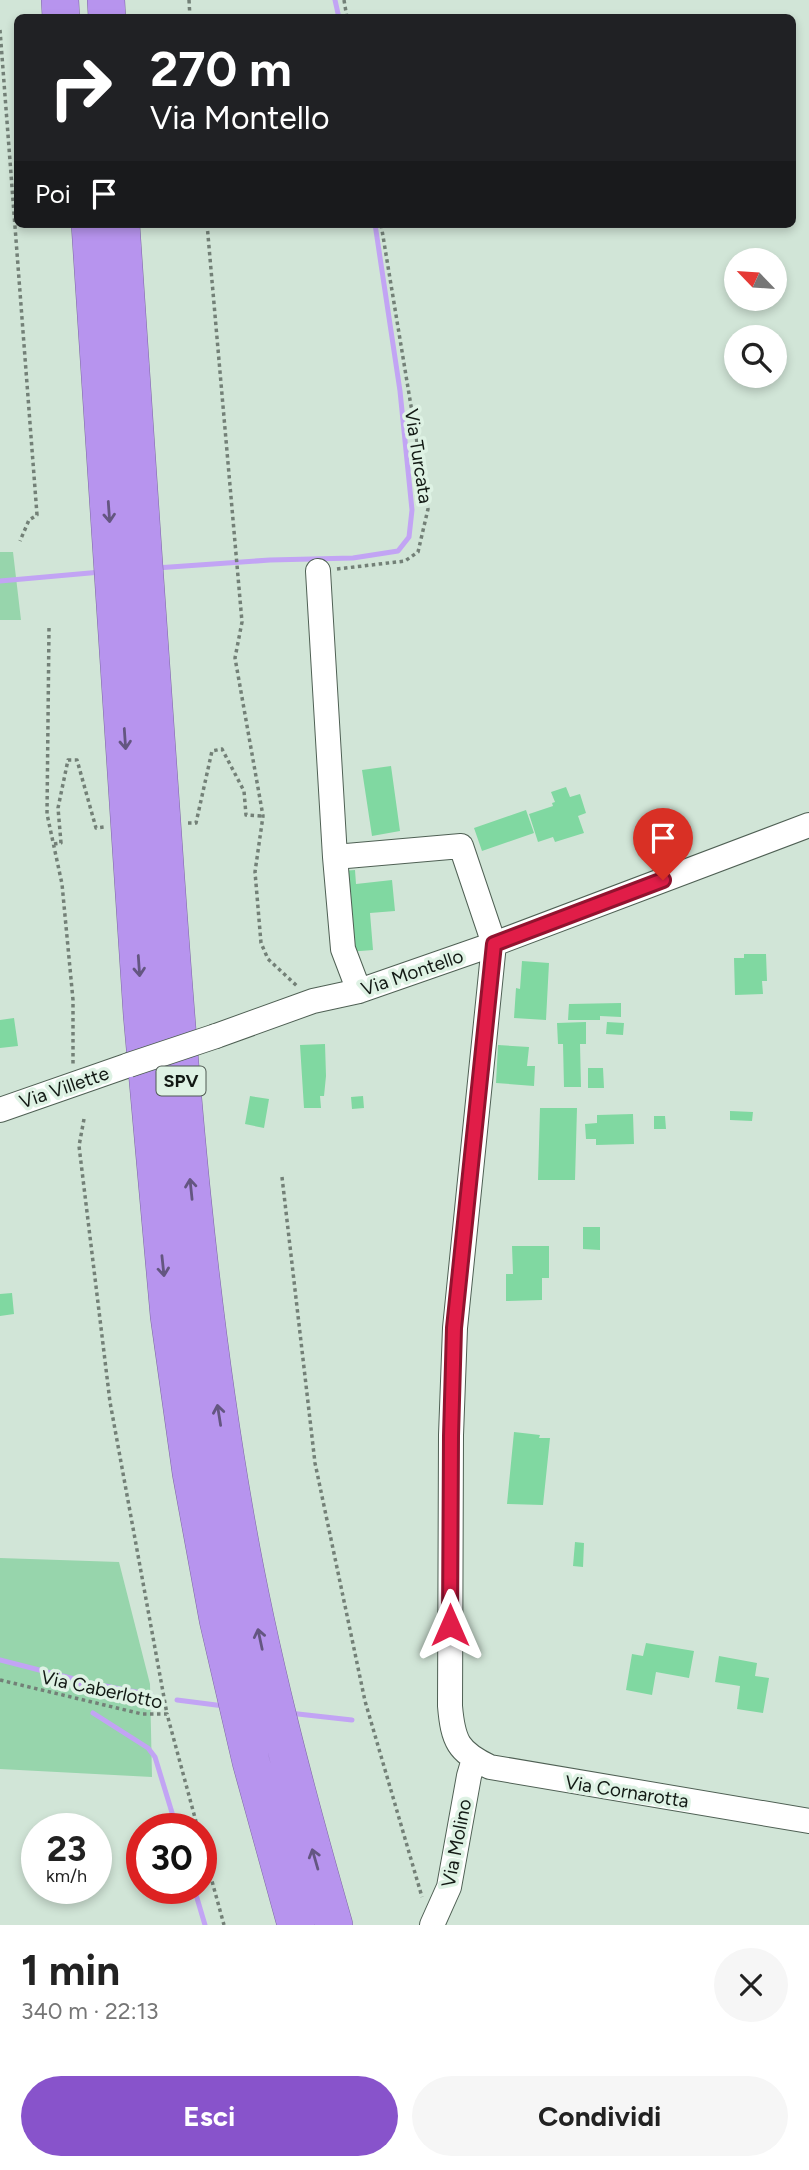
<!DOCTYPE html>
<html lang="it">
<head>
<meta charset="utf-8">
<style>
  body { margin:0; font-family:Figtree,sans-serif; background:#f6f6f6; color:#222; height:100vh; display:flex; flex-direction:column; font-size:26px; white-space:nowrap }
  * { box-sizing:border-box; margin:0 }
  p { font-size:23px; color:#767676 }
  .icon { flex:none; width:38px; height:38px; fill:none; stroke:currentColor; stroke-width:2; stroke-linecap:round; stroke-linejoin:round }
  .map { position:relative; height:1925px; overflow:hidden }
  .details { display:flex; flex-direction:column; background:#fff; flex:1 }
  .details>* { flex:none }
  .hud { position:absolute; left:14px; top:14px; width:782px; height:214px; border-radius:10px; box-shadow:0 4px 10px #0003; background:#202124; color:#fff; overflow:hidden }
  .needle { width:46px; rotate:295deg }
  .tools { position:absolute; left:724px; top:248px; display:grid; gap:14px }
  .tools a { display:grid; place-items:center; width:63px; height:63px; border-radius:50%; background:#fff; box-shadow:0 4px 10px #0003; font-size:35px }
  .speed { position:absolute; left:21px; top:1813px; display:flex; gap:14px; font-size:35px; font-weight:700; text-align:center }
  .speed>* { display:grid; place-content:center; width:91px; height:91px; border-radius:50%; background:#fff; box-shadow:0 4px 10px #0003; line-height:1 }
  .speed small { font-size:18px; font-weight:400 }
  .speed .limit { border:10px solid #d22; background:#fff; color:#111 }
  .pin { position:absolute; display:grid; place-items:center; width:60px; height:60px; color:#fff; margin:-72px -30px; border-radius:50% 50% 50% 0; rotate:-45deg; box-shadow:0 0 7px #0007 }
  .pin .icon { rotate:45deg }
  .me { position:absolute; width:77px; margin:-38px; rotate:0deg; stroke-linejoin:round; filter:drop-shadow(0 0 5px #0008) }
  .turn { display:flex; align-items:center; gap:24px; height:147px; padding:0 21px; font-size:32px }
  .turn .icon { width:91px; height:91px; stroke-width:2.5 }
  .turn b { display:block; font-size:49px; line-height:60px }
  .then { display:flex; align-items:center; height:66px; padding:0 21px; background:#0003; gap:14px; font-size:26px }
  .round { display:grid; place-items:center; flex:none; width:74px; height:74px; border-radius:37px; background:#f6f6f6 }
  .overview { display:flex; align-items:center; justify-content:space-between; height:119px; padding:0 21px }
  h1 { font-size:42px; font-weight:700; line-height:52px }
  .button { display:flex; gap:14px; margin-top:auto; padding:14px 21px }
  .button a { flex:1; height:80px; border-radius:42px; background:#8853cb; color:#fff; font-size:28px; font-weight:700; line-height:80px; text-align:center }
  .button a+a { background:#f6f6f6; color:#222 }
  .map>svg:first-child { display:block }
  .green { fill:#97d5ac }
  .lines { fill:none; stroke-linecap:round; stroke-linejoin:round }
  .stream { stroke:#c2a4f4; stroke-width:5 }
  .building { fill:#80d8a1 }
  .minor-casing { stroke:#4f6054; stroke-width:26 }
  .highway-casing { stroke:#7d69a2; stroke-width:38 }
  .path { stroke:#738077; stroke-width:3.5; stroke-dasharray:3.5 3.5; stroke-linecap:butt }
  .minor { stroke:#fff; stroke-width:24 }
  .highway { stroke:#b794ee; stroke-width:37 }
  .minor-bridge-casing { stroke:#4f6054; stroke-width:26; stroke-linecap:butt }
  .minor-bridge { stroke:#fff; stroke-width:24 }
  .oneway { stroke:#645681 }
  .route-casing { stroke:#92132f; stroke-width:18 }
  .route { stroke:#e11d48; stroke-width:12 }
  .labels { text-anchor:middle; stroke-width:7; stroke-linejoin:round; paint-order:stroke }
  .shield { fill:#def2e4; stroke:#4f5a52; stroke-width:2 }
  .shield-label { font-size:18px; font-weight:bold; fill:#121914 }
  .street-label { font-size:19px; fill:#121914; stroke:#def2e4 }
</style>
</head>
<body>
<div class="map">
<svg width="809" height="1925" viewBox="0 0 809 1925">
  <rect width="100%" height="100%" fill="#d1e5d7"/>
  <path class="green" d="M0 552H13L21 620H0Z
    M0 1558 119 1562 150 1684 152 1777 0 1769Z"/>
  <g class="lines">
    <path class="stream" d="M335 0 339 18
      M156 568 270 560 353 558 398 551 409 537 412 510 400 391 375 224
      M0 581 101 572
      M0 1660 90 1683 151 1695
      M79 1683 90 1692
      M177 1700 224 1706
      M93 1713 148 1748 155 1757 177 1829
      M289 1713 352 1720
      M194 1888 205 1925"/>
  </g>
  <path class="building" d="M391 766 400 831 372 836 362 770Z
    M566 787 570 797 580 794 586 813 578 816 584 833 555 842 553 837 538 842 529 814 553 806 552 803 555 802 551 792Z
    M526 810 534 833 482 851 474 828Z
    M355 870 356 884 392 880 395 911 370 913 373 950 348 952 341 871Z
    M744 954H766L767 981H762L763 994 735 995 734 958H744Z
    M522 961 549 963 546 1020 514 1018 516 988 520 989Z
    M621 1003V1017L600 1016V1020H568L569 1004Z
    M14 1018 18 1046 0 1048V1020Z
    M586 1022V1044H580L581 1087H564L563 1044H558L557 1023Z
    M607 1022 624 1023 623 1035 606 1034Z
    M325 1044 326 1076 324 1096H320L321 1108H304L300 1045Z
    M498 1045 529 1047 527 1066H535L534 1086 496 1083Z
    M588 1068H603L604 1088H588Z
    M250 1096 269 1099 264 1128 245 1124Z
    M363 1096 364 1108 352 1109 351 1097Z
    M540 1108H577L575 1180H538Z
    M730 1111 753 1112 752 1121 730 1120Z
    M633 1114 634 1144 596 1145V1139H586L585 1124 597 1123V1115Z
    M654 1116H665L666 1129H654Z
    M583 1227H600V1250L583 1249Z
    M512 1246H549V1278H542V1300L506 1301V1274H513Z
    M12 1293 14 1314 0 1316V1294Z
    M514 1432 540 1435 539 1438H550L543 1505 507 1504Z
    M575 1542 584 1543 583 1567 573 1566Z
    M646 1643 694 1651 689 1678 656 1672 652 1695 626 1690 632 1654 643 1656Z
    M719 1656 757 1663 755 1676 769 1678 763 1713 737 1709 740 1686 715 1682Z"/>
  <g class="lines">
    <g class="minor-casing">
      <path id="minor" d="M318 571 335 857 461 846 494 944 455 1328 451 1435 450 1706C453 1741 458 1752 490 1767L809 1821
        M335 857 343 949 359 991
        M216 1036 313 1001 359 991 494 944 809 825
        M0 1110 129 1065
        M432 1925 449 1887 469 1776 474 1759"/>
    </g>
    <g class="highway-casing">
      <path id="highway" d="M60 0 61 18
        M106 0 107 18
        M90 224 142 1015 169 1316 191 1473 218 1620 251 1762 296 1925
        M121 224C135 442 151 661 166 879 181 1092 198 1303 235 1514 259 1653 295 1789 334 1925"/>
    </g>
    <path class="path" d="M189 0 190 18
      M344 0 347 18
      M0 30 37 515 29 520 20 541
      M207 224 242 622 235 658 263 816 255 872 261 943 268 959 297 986
      M337 569 405 561 418 552 428 509 381 224
      M49 628 47 814 62 884 73 1000V1065
      M188 823H196L212 751 222 749 244 791 246 815 262 816
      M54 844 61 843 58 808 68 760H77L96 828 104 827
      M84 1119 79 1146 110 1402 167 1714
      M282 1177 315 1463 365 1701 422 1897
      M0 1680 142 1714H167L198 1829
      M201 1841 224 1925"/>
    <use href="#minor" class="minor"/>
    <use href="#highway" class="highway"/>
    <g class="minor-bridge-casing">
      <path id="minor-bridge" d="M129 1065 216 1036"/>
    </g>
    <use href="#minor-bridge" class="minor-bridge"/>
  </g>
  <defs><path id="oneway-shaft" d="M-6 0H5M1.5-3L5.5 0L1.5 3" fill="none" stroke-width="1.6" stroke-linecap="round" stroke-linejoin="round" transform="scale(1.75)"/></defs>
  <g class="oneway">
    <use href="#oneway-shaft" transform="translate(109 512) rotate(86)"/>
    <use href="#oneway-shaft" transform="translate(125 739) rotate(86)"/>
    <use href="#oneway-shaft" transform="translate(139 966) rotate(86)"/>
    <use href="#oneway-shaft" transform="translate(191 1189) rotate(-96)"/>
    <use href="#oneway-shaft" transform="translate(163 1266) rotate(84)"/>
    <use href="#oneway-shaft" transform="translate(219 1415) rotate(-99)"/>
    <use href="#oneway-shaft" transform="translate(260 1639) rotate(-102)"/>
    <use href="#oneway-shaft" transform="translate(315 1859) rotate(-106)"/>
  </g>
  <g class="lines">
    <g class="route-casing">
      <path id="route" d="M450 1625 451 1436 454 1328 494 944 663 880"/>
    </g>
    <use href="#route" class="route"/>
  </g>
  <g class="labels">
    <rect class="shield" x="156.5" y="1066.5" width="49" height="29" rx="5"/>
    <g class="shield-label">
      <text x="181" y="1087">SPV</text>
    </g>
    <g class="street-label">
      <text transform="translate(419 456) rotate(81)" y="7">Via Turcata</text>
      <text transform="translate(412 972) rotate(-19)" y="7">Via Montello</text>
      <text transform="translate(64 1087) rotate(-19)" y="7">Via Villette</text>
      <text transform="translate(102 1689) rotate(12)" y="7">Via Caberlotto</text>
      <text transform="translate(627 1791) rotate(9)" y="7">Via Cornarotta</text>
      <text transform="translate(456 1843) rotate(-79)" y="7">Via Molino</text>
    </g>
  </g>
</svg>
<div class="tools">
<a><svg class="needle" viewBox="-14 -14 28 28"><path d="M0-13l5 13h-10z" fill="#e53935"/><path d="M0 13l5-13h-10z" fill="#767676"/></svg></a>
<a><svg class="icon" aria-label="search" viewBox="0 0 24 24"><circle cx="10" cy="10" r="6"/><path d="M15 15l6 6"/></svg></a>
</div>
<div class="speed"><div>23<small>km/h</small></div><div class="limit">30</div></div>
<div class="pin" style="left:663px;top:880px;background:#d93025"><svg class="icon" aria-label="arrive" viewBox="0 0 24 24"><path d="M6 21V4h12l-3 4 3 4H6"/></svg></div>
<svg class="me" style="left:450px;top:1625px" viewBox="-20 -20 40 40"><path d="M0-17L14 15 0 8-14 15z" fill="#e11d48" stroke="#fff" stroke-width="4"/></svg>
<div class="hud">
<div class="turn"><svg class="icon" aria-label="right" viewBox="0 0 24 24"><path d="M7 20v-9h11M14 6l5 5-5 5"/></svg><div><b>270 m</b>Via Montello</div></div>
<div class="then">Poi<svg class="icon" aria-label="arrive" viewBox="0 0 24 24"><path d="M6 21V4h12l-3 4 3 4H6"/></svg></div>
</div>
</div>
<section class="details">
<div class="overview"><div><h1>1 min</h1><p>340 m · 22:13</p></div><a class="round"><svg class="icon" aria-label="close" viewBox="0 0 24 24"><path d="M6 6l12 12M18 6L6 18"/></svg></a></div>
<div class="button"><a>Esci</a><a>Condividi</a></div>
</section>
</body>
</html>
